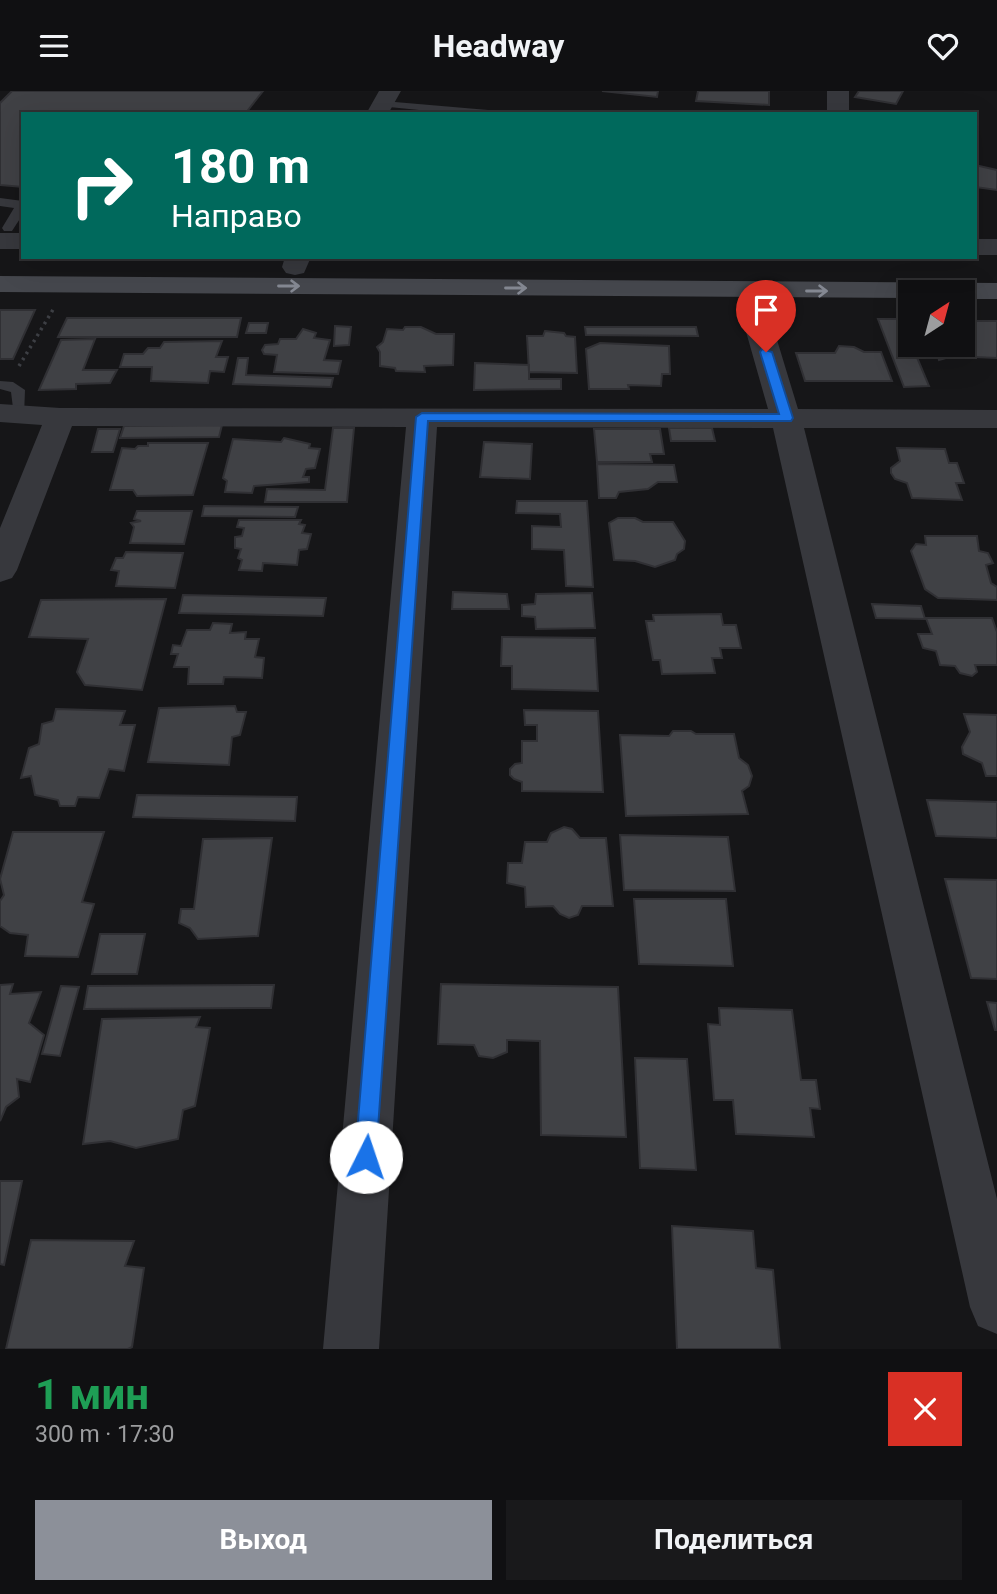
<!DOCTYPE html>
<html lang="ru">
<head>
<meta charset="utf-8">
<style>
  body { margin:0; font-family:Roboto,sans-serif; background:#19191b; color:#f1f3f6; height:100vh; display:flex; flex-direction:column; font-size:26px; white-space:nowrap }
  * { box-sizing:border-box; margin:0 }
  p { font-size:23px; color:#9c9d9f }
  .icon { flex:none; width:38px; height:38px; fill:none; stroke:currentColor; stroke-width:2; stroke-linecap:round; stroke-linejoin:round }
  .map { position:relative; height:1258px; overflow:hidden }
  .drawer { display:flex; flex-direction:column; background:#101012; flex:1 }
  .drawer>* { flex:none }
  .hud { position:absolute; left:21px; top:21px; width:956px; height:147px; border-radius:0px; box-shadow:0 7px 28px #0002,0 0 0 2px #303032; background:#00695c; color:#fff; overflow:hidden }
  .needle { width:46px; rotate:36deg }
  .fabs { position:absolute; left:898px; top:189px; display:grid; gap:14px }
  .fabs a { display:grid; place-items:center; width:77px; height:77px; border-radius:0px; background:#101012; box-shadow:0 7px 28px #0002,0 0 0 2px #303032; font-size:35px }
  .pin { position:absolute; display:grid; place-items:center; width:60px; height:60px; color:#fff; margin:-72px -30px; border-radius:50% 50% 50% 0; rotate:-45deg; box-shadow:0 0 7px #0007 }
  .pin .icon { rotate:45deg }
  .me { position:absolute; width:77px; margin:-38px; rotate:4deg; stroke-linejoin:round; filter:drop-shadow(0 0 5px #0008) }
  .turn { display:flex; align-items:center; gap:24px; height:147px; padding:0 35px; font-size:32px }
  .turn .icon { width:91px; height:91px; stroke-width:2.5 }
  .turn b { display:block; font-size:49px; line-height:60px }
  .round { display:grid; place-items:center; flex:none; width:74px; height:74px; border-radius:0px; background:#19191b }
  .head { display:flex; align-items:center; justify-content:space-between; height:119px; padding:0 35px }
  h1 { font-size:42px; font-weight:700; line-height:52px; color:#1e9e55 }
  .cta { display:flex; gap:14px; margin-top:auto; padding:14px 35px }
  .cta a { flex:1; height:80px; border-radius:0px; background:#8c9099; color:#fff; font-size:28px; font-weight:700; line-height:80px; text-align:center }
  .cta a+a { background:#19191b; color:#f1f3f6 }
  header { display:flex; justify-content:space-between; align-items:center; height:91px; padding:0 35px; background:#101012; font-size:32px; font-weight:700 }
  .map>svg:first-child { display:block }
  .building { fill:#404145; stroke:#303034; stroke-width:2 }
  .lines { fill:none; stroke-linecap:round; stroke-linejoin:round }
  .path { stroke:#3d3f44; stroke-width:3.5; stroke-dasharray:2.5 4.5; stroke-linecap:butt }
  .lane { fill:#37383d; fill-rule:evenodd }
  .street { fill:#37383d; fill-rule:evenodd }
  .secondary { fill:#45474d; fill-rule:evenodd }
  .oneway { stroke:#858993 }
  .route { fill:#1a73e8; stroke:#114b97; stroke-width:2 }
</style>
</head>
<body>
<header><svg class="icon" aria-label="menu" viewBox="0 0 24 24"><path d="M4 6h16M4 12h16M4 18h16"/></svg>Headway<svg class="icon" aria-label="heart" viewBox="0 0 24 24"><path d="M12 20l-8-8c-3-5 5-10 8-4 3-6 11-1 8 4z"/></svg></header>
<div class="map">
<svg width="997" height="1258" viewBox="0 0 997 1258">
  <rect width="100%" height="100%" fill="#161618"/>
  <path class="building" d="M12 0H263L245 23H23V96L0 94V12Z
    M602 0H658L657 6Z
    M698 0H769V14L696 10Z
    M859 0H903L896 13 855 6Z
    M975 74 997 79V99L975 96Z
    M0 219H35L13 268H0Z
    M67 227H241L237 246H58Z
    M878 228H901L929 295 904 296Z
    M962 230H997V267L953 265 939 269 938 265H924L920 254H962Z
    M249 232H268L266 242H246Z
    M335 235 351 236 349 254 334 255Z
    M405 236H421L436 243H454L453 274 424 275 425 281 396 280 395 277 380 275V261L377 256 383 251 387 238 403 239Z
    M585 236H696L698 245 586 244Z
    M303 238 316 242 314 247 330 249 324 269 341 270 338 283 274 281 277 264 264 263 262 259 265 254 278 253 280 248H296Z
    M545 240 564 242 566 245 575 246 577 282 529 281 527 245H543Z
    M95 248 83 279H117L110 292 76 293V298L39 299 61 249Z
    M222 250 216 266H228L224 281 210 280 208 292 151 290 152 276H120L124 263H143L148 257H160L164 251Z
    M600 252 669 255 670 283H662L661 295 628 294 629 298H589L586 258Z
    M839 255 854 256 864 261H881L892 290H805L796 262H835Z
    M238 267H248L246 284 333 287 331 296 233 293Z
    M475 272 529 274V288H561V298L474 299Z
    M222 334 219 346 120 347 124 335Z
    M333 337H354L347 411H265L267 398 325 399Z
    M669 337H712L715 350H671Z
    M98 338H120L113 361H92Z
    M594 338H660L664 363H650L652 371H597Z
    M284 347 310 353 309 357 320 358 315 377 306 378 303 386H309V391L254 395 252 402 225 401 227 390 223 387 233 348 281 351Z
    M484 351 532 353 530 388 480 386Z
    M148 352H208L193 404 137 405 133 399H110L122 357 135 358 138 355H148Z
    M897 357 945 358 949 372H957L964 392H956L962 409 912 407 907 392 895 388 891 382V377L900 370Z
    M597 373 674 374 677 391H658L648 398 619 401 616 407H599Z
    M517 410H587L593 496 566 495 564 459 532 458V435L561 436 560 423 516 422Z
    M204 415 298 416 295 426 202 425Z
    M137 420H192L184 453 130 452 134 436 131 432 141 430 134 428Z
    M635 427 643 431H673L685 450 684 458 677 463 675 469 655 476 635 470 614 469 609 432 618 427Z
    M239 429H301L299 433 305 434 302 442 311 443 307 458 299 459 297 474 263 472 262 480 239 479 242 469 238 467 241 458 235 457V446L242 445 244 437 237 436Z
    M925 445H977L979 460 988 462 993 472 986 474 991 492 997 496V509L938 507 925 498 911 460 916 453 926 454Z
    M126 461 183 462 175 497 116 495 119 480 111 479 116 467H123Z
    M453 501 507 503 509 518H452Z
    M592 502 595 537 536 538 535 526 522 525V514L535 513 536 503Z
    M183 504 326 507 323 525 179 522Z
    M166 508 142 599 85 594 77 581 88 548 29 546 41 509Z
    M872 513 921 515 925 528 876 527Z
    M721 523 723 534H736L741 557H720L722 567H712L715 582 662 583 660 569H653L646 530H654L653 524Z
    M926 527H992L997 541V574H975L977 581 972 585 960 582 955 575 940 574 936 560 923 557 918 543H932Z
    M213 532 232 533 230 542 246 541 245 548H259L255 566 264 567 262 587 224 586 223 593H188L189 576H174L178 563H171L173 554 181 555 187 539H210Z
    M502 546 595 547 598 600 512 598V575H501Z
    M235 615 237 621H246L240 644 232 646 229 674 148 671 159 617Z
    M56 618 125 620 120 634H135L124 680 109 678 99 707 78 706 75 715H60L58 709 35 704 31 685 21 687 29 657 39 653 42 633 53 630Z
    M524 619 598 620 603 701 522 700V691L514 688 510 684V678L515 673 522 672V650H537V634H525Z
    M964 623 997 624V685H986L982 672 963 663 962 656 970 641Z
    M673 640H691L696 643H734L739 667 748 674 752 685 749 695 742 700 748 723 626 725 620 644 669 645Z
    M137 704 297 706 295 730 133 726Z
    M927 709 997 711V747L936 745Z
    M564 736 572 738 580 747H606L613 815H582L578 824 569 827 560 823 553 815 526 816 525 796 507 792 508 772H522L525 751H547L551 742Z
    M13 741H104L82 811 94 813 78 866 25 865 28 844 10 842 0 835V810L4 804 0 788Z
    M620 744 728 746 735 800 624 799Z
    M272 747 258 845 198 848 190 837 179 832 181 818H194L203 748Z
    M945 788 997 789V888L971 887Z
    M634 808H726L733 875 639 873Z
    M100 843H145L137 883H92Z
    M13 893 10 903 41 901 29 932 44 944 30 991 17 988 19 1006 6 1016 0 1030V894Z
    M441 893 618 896 626 1046 541 1044 540 950 507 949V961L493 967 479 965 474 954 438 953Z
    M274 894 271 917 84 918 88 895Z
    M61 895 79 896 60 965 42 963Z
    M987 911 997 912V939H995Z
    M719 917 792 919 801 989H816L820 1018 810 1017 814 1046 736 1043 733 1009H714L708 933 720 934Z
    M200 926 196 936 210 937 195 1015 183 1019 178 1048 136 1057 110 1050 83 1053 102 928Z
    M635 967 687 968 696 1079 640 1077Z
    M0 1090H22L4 1174 0 1173Z
    M672 1135 753 1140 756 1177 773 1179 780 1258H677Z
    M31 1149 134 1150 125 1175 144 1177 132 1256 128 1258H6Z"/>
  <g class="lines">
    <path class="path" d="M19 275 54 217"/>
    <path class="lane" d="M383 10 500 20 505 23H459L379 15V11Z
      M0 107 23 110V123L12 140H4L2 137 14 117 0 115Z
      M0 290 13 291 25 299 24 325H14L11 301 0 298Z"/>
    <path class="street" d="M379 0H401L388 23H366Z
      M827 0H849V23H827Z
      M0 142H23V158H0Z
      M975 148H997V164H975Z
      M285 166H311L304 182 295 184 286 182 282 176Z
      M752 192 761 194 765 200 767 216 798 318 997 319V337H804L997 1108V1243L978 1235 970 1216 773 337 437 336 379 1258H323L406 336 72 335 17 479 12 487 0 491V437L42 334 0 331V313L60 317 768 318 739 216V200L743 194Z"/>
    <path class="secondary" d="M0 185 997 192V208H962V201H910V207L0 201Z"/>
  </g>
  <defs><path id="oneway-shaft" d="M-6 0H5M1.5-3L5.5 0L1.5 3" fill="none" stroke-width="1.6" stroke-linecap="round" stroke-linejoin="round" transform="scale(1.75)"/></defs>
  <g class="oneway">
    <use href="#oneway-shaft" transform="translate(289 195)"/>
    <use href="#oneway-shaft" transform="translate(516 197)"/>
    <use href="#oneway-shaft" transform="translate(817 200)"/>
  </g>
  <path class="route" d="M762 258 772 261 793 327 791 330H428L376 1066 373 1073 366 1077 358 1073 355 1066 416 326 422 322 779 323 760 261Z"/>
</svg>
<div class="fabs">
<a><svg class="needle" viewBox="-14 -14 28 28"><path d="M0-13l5 13h-10z" fill="#e53935"/><path d="M0 13l5-13h-10z" fill="#9c9d9f"/></svg></a>
</div>
<div class="pin" style="left:766px;top:261px;background:#d93025"><svg class="icon" aria-label="arrive" viewBox="0 0 24 24"><path d="M6 21V4h12l-3 4 3 4H6"/></svg></div>
<svg class="me" style="left:366px;top:1066px" viewBox="-20 -20 40 40"><circle r="19" fill="#fff"/><path d="M0-13L10 11 0 6-10 11z" fill="#1a73e8"/></svg>
<div class="hud">
<div class="turn"><svg class="icon" aria-label="right" viewBox="0 0 24 24"><path d="M7 20v-9h11M14 6l5 5-5 5"/></svg><div><b>180 m</b>Направо</div></div>
</div>
</div>
<section class="drawer">
<div class="head"><div><h1>1 мин</h1><p>300 m · 17:30</p></div><a class="round" style="background:#d93025;color:#fff"><svg class="icon" aria-label="close" viewBox="0 0 24 24"><path d="M6 6l12 12M18 6L6 18"/></svg></a></div>
<div class="cta"><a>Выход</a><a>Поделиться</a></div>
</section>
</body>
</html>
